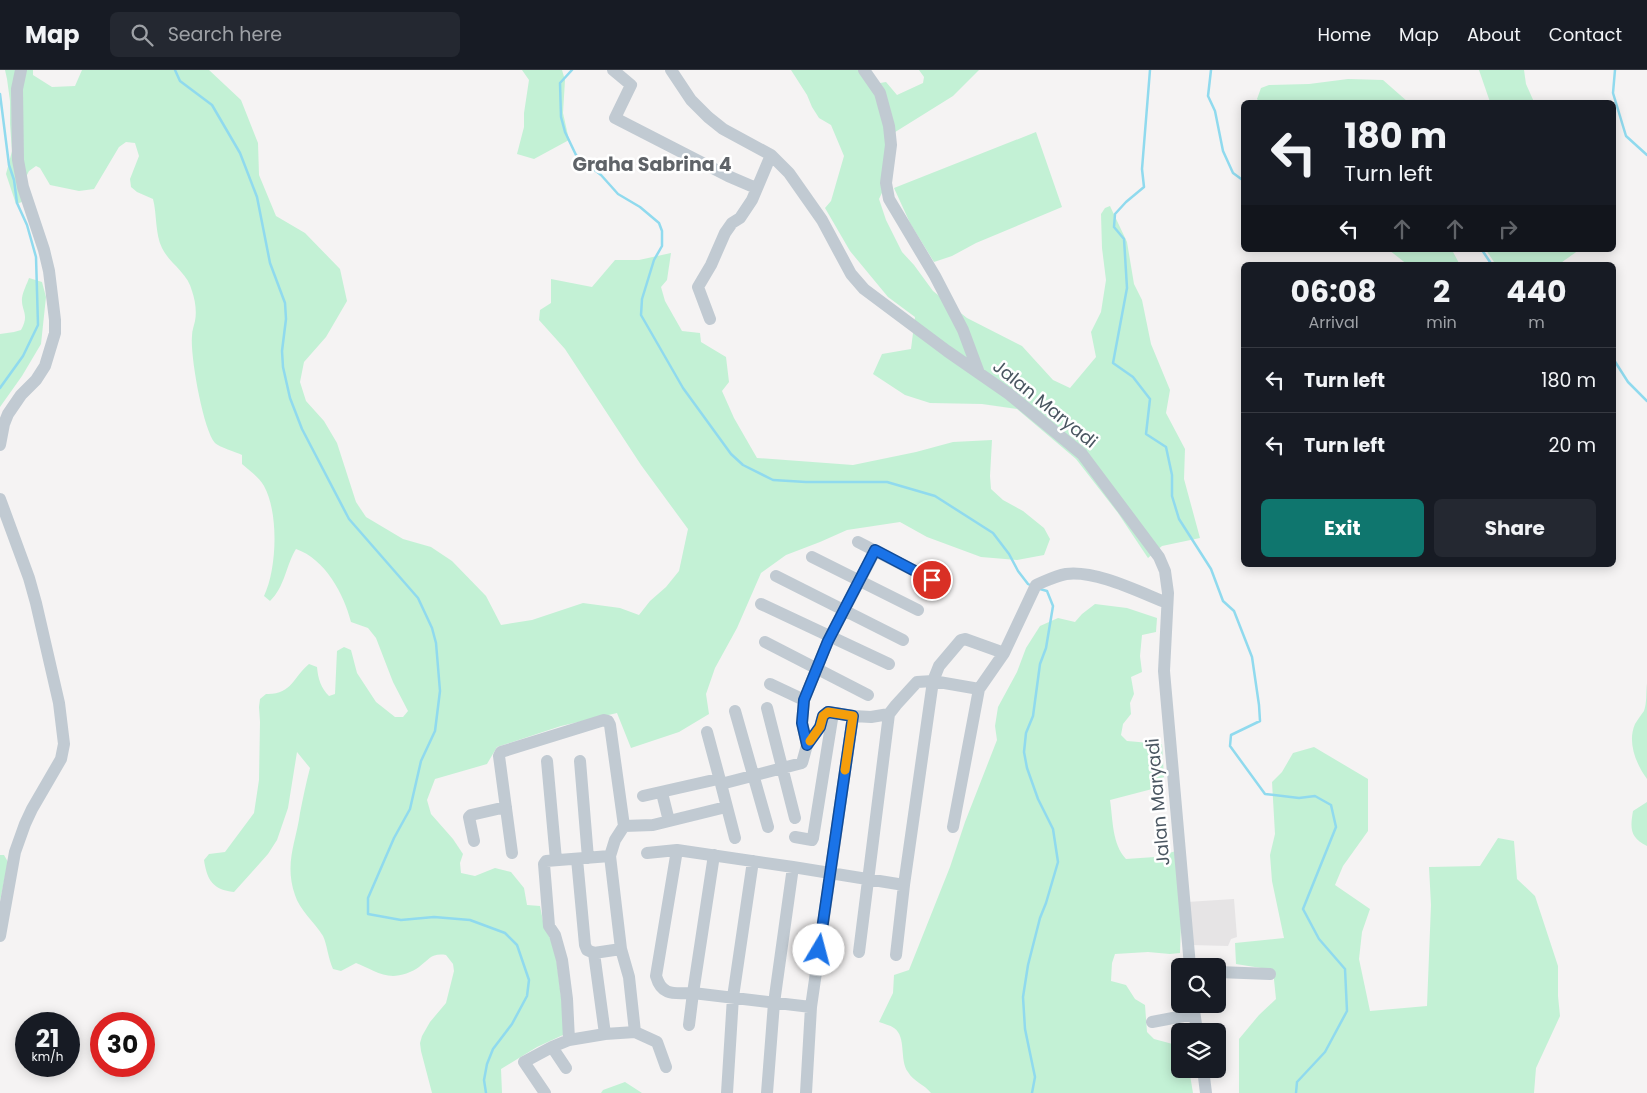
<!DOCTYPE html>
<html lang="en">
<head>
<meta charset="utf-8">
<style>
  body { margin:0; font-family:Poppins,sans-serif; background:#242831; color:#f1f3f6; height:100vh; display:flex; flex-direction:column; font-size:19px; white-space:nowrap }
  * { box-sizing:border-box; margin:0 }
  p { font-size:16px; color:#9ea1a6 }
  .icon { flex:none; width:28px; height:28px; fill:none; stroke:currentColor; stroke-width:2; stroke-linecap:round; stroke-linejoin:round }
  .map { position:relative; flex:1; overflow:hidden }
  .side { position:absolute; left:1241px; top:192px; width:375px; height:305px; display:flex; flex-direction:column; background:#171b24; border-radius:8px; box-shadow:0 2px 12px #0003 }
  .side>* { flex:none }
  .top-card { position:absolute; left:1241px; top:30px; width:375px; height:152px; border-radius:8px; box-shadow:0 2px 12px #0003; background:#171b24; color:#f1f3f6; overflow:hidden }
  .controls { position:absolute; left:1171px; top:888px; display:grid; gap:10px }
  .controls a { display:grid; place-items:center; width:55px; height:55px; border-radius:8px; background:#171b24; box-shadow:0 2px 12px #0003; font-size:25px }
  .speed { position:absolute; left:15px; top:942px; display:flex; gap:10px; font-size:25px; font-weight:700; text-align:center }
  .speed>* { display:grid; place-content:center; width:65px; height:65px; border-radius:50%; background:#171b24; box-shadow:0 2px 12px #0003; line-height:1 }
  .speed small { font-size:12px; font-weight:400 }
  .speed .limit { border:8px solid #d22; background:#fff; color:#111 }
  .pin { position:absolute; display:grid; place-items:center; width:42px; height:42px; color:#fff; margin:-21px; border:2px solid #fff; border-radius:50%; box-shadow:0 1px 5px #0007 }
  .me { position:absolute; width:55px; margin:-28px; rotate:8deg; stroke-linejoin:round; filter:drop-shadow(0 0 4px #0008) }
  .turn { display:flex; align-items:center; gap:18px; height:105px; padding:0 20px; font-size:22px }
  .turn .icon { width:65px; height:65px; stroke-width:2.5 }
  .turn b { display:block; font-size:35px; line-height:42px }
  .lanes { display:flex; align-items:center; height:48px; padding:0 20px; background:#0003; justify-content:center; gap:25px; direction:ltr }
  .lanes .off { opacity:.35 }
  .eta { display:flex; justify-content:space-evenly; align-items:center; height:85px; text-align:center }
  .eta b { font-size:30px; font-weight:700; line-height:35px }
  .cta { display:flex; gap:10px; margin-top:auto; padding:10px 20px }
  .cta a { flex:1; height:58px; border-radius:8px; background:#0f766e; color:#fff; font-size:20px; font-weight:700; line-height:58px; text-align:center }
  .cta a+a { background:#242831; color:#f1f3f6 }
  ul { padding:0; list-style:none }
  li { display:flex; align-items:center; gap:15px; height:65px; padding:0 20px; border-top:1px solid #363941 }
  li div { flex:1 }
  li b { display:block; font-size:19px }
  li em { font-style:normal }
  header { display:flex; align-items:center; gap:30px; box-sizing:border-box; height:70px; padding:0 25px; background:#171b24; border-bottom:1px solid #363941 }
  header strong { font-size:24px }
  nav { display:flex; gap:28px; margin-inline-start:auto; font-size:18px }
  .search { width:350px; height:45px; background:#242831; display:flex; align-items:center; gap:12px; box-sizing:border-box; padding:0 18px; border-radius:8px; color:#9ea1a6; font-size:19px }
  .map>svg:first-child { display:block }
  .education { fill:#e6e4e5 }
  .green { fill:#c3f1d5 }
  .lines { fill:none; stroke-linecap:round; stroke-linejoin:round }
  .stream { stroke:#90daee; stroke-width:2.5 }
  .minor { stroke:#c1cad2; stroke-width:12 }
  .route-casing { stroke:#114b97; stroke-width:12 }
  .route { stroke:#1a73e8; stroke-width:9 }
  .slow { stroke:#f59e0b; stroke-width:9 }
  .labels { text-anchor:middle; stroke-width:5; stroke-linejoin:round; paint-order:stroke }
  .street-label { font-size:18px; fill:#4a5661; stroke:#fff }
  .neighbourhood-label { font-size:19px; font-weight:bold; fill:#5f6368; stroke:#fff }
</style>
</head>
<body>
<header>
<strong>Map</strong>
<div class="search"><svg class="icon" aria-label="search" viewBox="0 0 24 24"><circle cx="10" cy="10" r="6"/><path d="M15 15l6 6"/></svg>Search here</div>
<nav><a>Home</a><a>Map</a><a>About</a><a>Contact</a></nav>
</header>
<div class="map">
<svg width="1647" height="1023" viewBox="0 0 1647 1023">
  <rect width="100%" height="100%" fill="#f5f3f3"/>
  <path class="education" d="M1234 829 1237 867 1231 869 1228 876 1191 875 1187 832Z"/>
  <path class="green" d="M5 0H33V5L52 17 75 16 82 0H209L241 30 258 73 259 105 276 146 305 163 340 199 347 231 326 267 304 292 300 312 306 331 324 351 337 373 356 432 366 447 403 469 431 477 452 491 486 526 501 555 532 550 583 533 620 538 639 545 650 531 666 517 679 501 688 459 641 395 565 279 539 250 540 240 551 233V209L592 217 615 190H639L671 183 667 210 661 217 665 231 682 261 700 263 701 272 726 287 729 312 722 321 734 348 757 388 853 395 916 382 953 372 992 370 990 406 991 419 1003 430 1023 441 1044 458 1050 469 1044 485 1017 490 981 487 927 467 900 452 847 460 820 472 786 485 761 503 737 558 715 598 706 624 709 644 679 662 631 678 617 643 561 656 497 677 487 694 435 709 427 730 431 744 453 769 463 784 460 793 461 803 475 806 495 798 511 802 524 818 527 835 540 836 544 856 555 878 564 951 563 965 537 977 501 999 502 1023H432L421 981 420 973 422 966 430 952 446 933 454 901 453 894 446 885C431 883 430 889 419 897 413 902 400 906 393 906 380 906 367 897 356 893L341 901 333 899C328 888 327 874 323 866 315 853 299 839 295 825 284 793 296 773 300 743 303 728 306 713 310 698L297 682 288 738 277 770 268 784 234 822C213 820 207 810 204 790L209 784 225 782 254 743 259 710 260 652 259 637 260 629 266 624C292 625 293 607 309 594L317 597C318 609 321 618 329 626L335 624 337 581 344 577 351 580 357 603 376 632 395 647H403L408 641 393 612 376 568 368 558 351 552C344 524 325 489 296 479 286 495 285 517 270 531L264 526C277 499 279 443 264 416 259 407 250 401 242 394V385C236 382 219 377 215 373 203 359 190 285 192 266 192 260 194 256 195 251 197 241 195 230 192 221 188 203 169 193 162 178 155 164 157 144 153 129L137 122 131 117 130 109 139 86 135 73 126 72 119 77 94 119 79 121 50 115 40 98 36 96 29 101 27 105 22 132 16 134 6 104 12 81 10 54V31L7 9Z
    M522 0H562L565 10 563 43 569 70 534 89 517 84 524 57V43L529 10Z
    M791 0H865L874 14 886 12 897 25 923 13 924 7 919 0H979L953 26 892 64 891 104 879 129 886 150 902 182 914 195 933 221 967 248 1022 276 1053 310 1070 318 1096 287 1091 262 1101 242 1106 210 1102 178 1101 144 1105 138 1110 136 1127 172 1134 214 1142 230 1151 274 1170 320 1166 343 1185 379 1184 409 1200 468 1162 476 1148 488 1118 443 1076 389 1017 339 982 334 930 333 905 325 873 304 882 284 911 279 915 247 888 227 850 181 825 138 831 131 844 86 831 55 819 48 812 37 807 25Z
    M1479 0H1524L1526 14 1534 32H1490Z
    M1348 9 1383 10 1408 32H1259L1257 29 1261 18 1269 15 1309 14Z
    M1036 62 1062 137 976 173 952 186 934 192 910 153 894 118Z
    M1389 180H1452L1460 195H1408Z
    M1486 180H1579L1558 195H1496Z
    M29 208 42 212 46 227 41 274 22 306 0 337V264L14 262 21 260C30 244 21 241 22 228 23 221 27 214 29 208Z
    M1095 534 1127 538 1157 548 1156 562 1142 565 1140 586 1142 602 1131 607 1134 624 1130 633 1131 644 1123 654 1121 665 1127 671 1162 674 1164 707 1158 710 1156 718 1110 730C1113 750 1112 774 1126 789L1155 787 1176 781 1181 853 1180 883 1170 884 1148 882 1115 884 1112 893 1111 911 1126 915 1135 929 1145 935 1147 962 1154 969 1180 976V999H1189L1193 1023H931C925 1015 913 1011 908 1002 899 990 907 967 894 958 890 955 884 954 879 952L893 923 894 905 909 900 950 797 965 752 997 670 995 656 998 637 1017 602 1026 578 1040 556 1058 548 1075 552 1082 544Z
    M1647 613V709C1636 694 1627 672 1635 654 1638 649 1641 645 1644 641 1647 633 1646 622 1647 613Z
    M1314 677 1368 709V761L1343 796 1335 815 1370 839 1362 862 1359 889 1370 941 1427 936 1431 835 1429 797 1480 796 1498 768 1514 771 1517 809 1535 826 1558 896V926L1560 946 1536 998 1534 1023H1239V969L1259 945 1276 929 1273 900 1236 894 1235 873 1284 868 1272 811 1270 785 1275 764 1272 712 1282 702 1293 683Z
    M1647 732V776C1630 767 1630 759 1633 741Z
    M0 785H4L8 792 0 831Z
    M625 1012 642 1023H601L603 1020Z"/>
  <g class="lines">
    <path class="stream" d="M175 0 180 11 212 35 240 83 257 127 270 193 285 233 286 249 282 281 283 297 290 328 302 359 349 449 418 528 432 558 436 573 440 621 435 661 421 691 410 739 394 768 368 828V844L401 850 434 847 470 850 505 863 517 875 529 910 527 926 512 954 493 979 487 994 484 1010 486 1023
      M572 0 560 13 561 47 565 62 576 85 601 105 618 124 640 137 659 153 662 161V176L654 190 642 229 641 245 683 318 731 384 743 395 773 410 806 412H887L935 426 993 463 1009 484 1018 501 1028 514 1032 516
      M1150 0 1142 99 1144 117 1126 132 1115 144 1114 157 1124 169 1127 218 1113 293 1133 307 1150 329 1146 364 1166 377 1172 405V426L1179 449 1211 499 1223 531 1234 541 1252 587 1259 635 1260 651 1231 665 1230 676 1265 724 1299 728 1315 726 1331 735 1336 757 1303 839 1319 869 1345 899 1347 941 1325 982 1297 1012 1296 1023
      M1211 0 1208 26 1215 41 1223 81 1233 103 1244 111
      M1615 0 1613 23 1626 66 1647 85
      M0 24 9 95 14 110 17 133 27 155 36 187 38 255 23 286 0 318
      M1482 180 1492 195
      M1614 290 1628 312 1647 331
      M1032 1023 1035 1007 1025 959 1023 927 1028 895 1040 848 1046 833 1058 792 1053 759 1038 729 1027 698 1024 682 1026 663 1033 646 1040 594 1046 578 1053 536 1047 521 1040 519"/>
    <path class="minor" d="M613 0 631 15 615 48 728 106 756 118
      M671 0 691 30 708 47 723 59 771 85 789 103 822 150 851 204 864 219 947 281 1009 324 1082 384 1159 487 1165 501 1168 523 1164 601 1190 896
      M864 0 880 23 889 56 891 75 886 113 889 129 935 206 963 260 979 303
      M710 249 698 217 711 195 725 163 732 153 740 148 752 130 771 85
      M0 375 4 354 8 344 21 325 36 310 45 296 55 263V250L49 201 44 180 23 117 18 90 17 19 21 0
      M0 429 29 508 36 533 59 633 64 674 61 689 32 739 25 754 15 782 0 866
      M858 472 932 510
      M812 487 918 540
      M776 506 903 570
      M761 534 889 594
      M765 572 868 625
      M770 614 804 630
      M767 638 795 748
      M735 641 768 757
      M707 662 721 714
      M807 675 802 653 804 630 828 571 875 481
      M547 691 556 790
      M580 691 588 788
      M662 723 669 751
      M643 726 718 709
      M953 757 979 619 1004 583 1036 515C1046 511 1055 506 1066 504 1096 500 1139 522 1167 533
      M795 767 812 770 813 768 833 643
      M735 768 721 714 802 693 807 675 820 657 823 646 828 642 853 646
      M474 771 469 747 471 745 506 737
      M512 783 499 686 501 682 604 650 608 651 610 655 624 756
      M647 783 677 780
      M714 785 693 923 811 937
      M577 789 585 875 587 880 594 883 605 964
      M859 882 889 644 896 635 917 612 933 611 979 619
      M594 883 621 879
      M896 885 904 815
      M1218 902 1270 904
      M1193 934 1197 961
      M1152 952 1194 944
      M689 955 693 923C675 923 662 927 656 906L677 780 793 797 904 815 933 611 939 596 961 570 965 569 1004 583
      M635 962 629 907 621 879 610 786 615 770 624 756 653 755 726 737
      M569 970 567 929 562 890 555 865 549 856 544 794 546 791 610 786
      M552 977 566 998
      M1203 999 1206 1023
      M545 1023 524 992 552 977 569 970 605 964 635 962 657 972 666 997
      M727 1023 733 927 753 791
      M767 1023 774 933 793 797
      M806 1023 811 937 853 646 871 647 889 644"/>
  </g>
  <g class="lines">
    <g class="route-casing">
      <path id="route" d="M819 880 853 646 828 642 823 646 820 657 807 675 802 653 804 630 828 571 875 480 932 510"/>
    </g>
    <use href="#route" class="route"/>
    <path class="slow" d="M810 671 820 657 823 646 828 642 853 646 845 700"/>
  </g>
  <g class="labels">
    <g class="street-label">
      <text transform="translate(1045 334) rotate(39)" y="6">Jalan Maryadi</text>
      <text transform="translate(1158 732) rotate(-95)" y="6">Jalan Maryadi</text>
    </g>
    <g class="neighbourhood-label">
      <text x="652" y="101">Graha Sabrina 4</text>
    </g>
  </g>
</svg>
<div class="controls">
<a><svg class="icon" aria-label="search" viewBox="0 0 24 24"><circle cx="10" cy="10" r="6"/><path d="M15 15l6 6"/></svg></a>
<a><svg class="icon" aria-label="layers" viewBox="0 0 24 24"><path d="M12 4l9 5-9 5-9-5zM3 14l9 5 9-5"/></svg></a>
</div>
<div class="speed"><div>21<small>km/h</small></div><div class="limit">30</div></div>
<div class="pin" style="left:932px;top:510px;background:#d93025"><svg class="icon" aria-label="arrive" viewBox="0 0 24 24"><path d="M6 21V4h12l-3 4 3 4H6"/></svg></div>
<svg class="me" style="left:819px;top:880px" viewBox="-20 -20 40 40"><circle r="19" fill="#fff"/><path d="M0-13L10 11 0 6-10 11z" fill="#1a73e8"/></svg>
<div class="top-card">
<div class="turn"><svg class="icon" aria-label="left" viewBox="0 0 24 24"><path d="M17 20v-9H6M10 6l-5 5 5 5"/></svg><div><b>180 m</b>Turn left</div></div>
<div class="lanes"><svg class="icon" aria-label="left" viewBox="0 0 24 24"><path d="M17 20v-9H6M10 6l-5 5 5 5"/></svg><svg class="icon off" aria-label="ahead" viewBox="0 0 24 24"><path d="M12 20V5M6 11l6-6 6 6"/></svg><svg class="icon off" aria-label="ahead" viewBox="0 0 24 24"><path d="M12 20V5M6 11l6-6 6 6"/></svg><svg class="icon off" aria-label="right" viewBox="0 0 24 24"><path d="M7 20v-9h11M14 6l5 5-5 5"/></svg></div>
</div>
<section class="side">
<div class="eta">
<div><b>06:08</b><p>Arrival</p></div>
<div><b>2</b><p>min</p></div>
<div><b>440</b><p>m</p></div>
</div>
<ul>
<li><svg class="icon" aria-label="left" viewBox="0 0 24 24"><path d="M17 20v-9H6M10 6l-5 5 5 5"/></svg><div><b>Turn left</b></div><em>180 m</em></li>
<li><svg class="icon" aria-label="left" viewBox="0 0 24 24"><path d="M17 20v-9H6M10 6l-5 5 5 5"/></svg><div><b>Turn left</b></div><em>20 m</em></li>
</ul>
<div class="cta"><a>Exit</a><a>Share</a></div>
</section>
</div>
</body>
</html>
